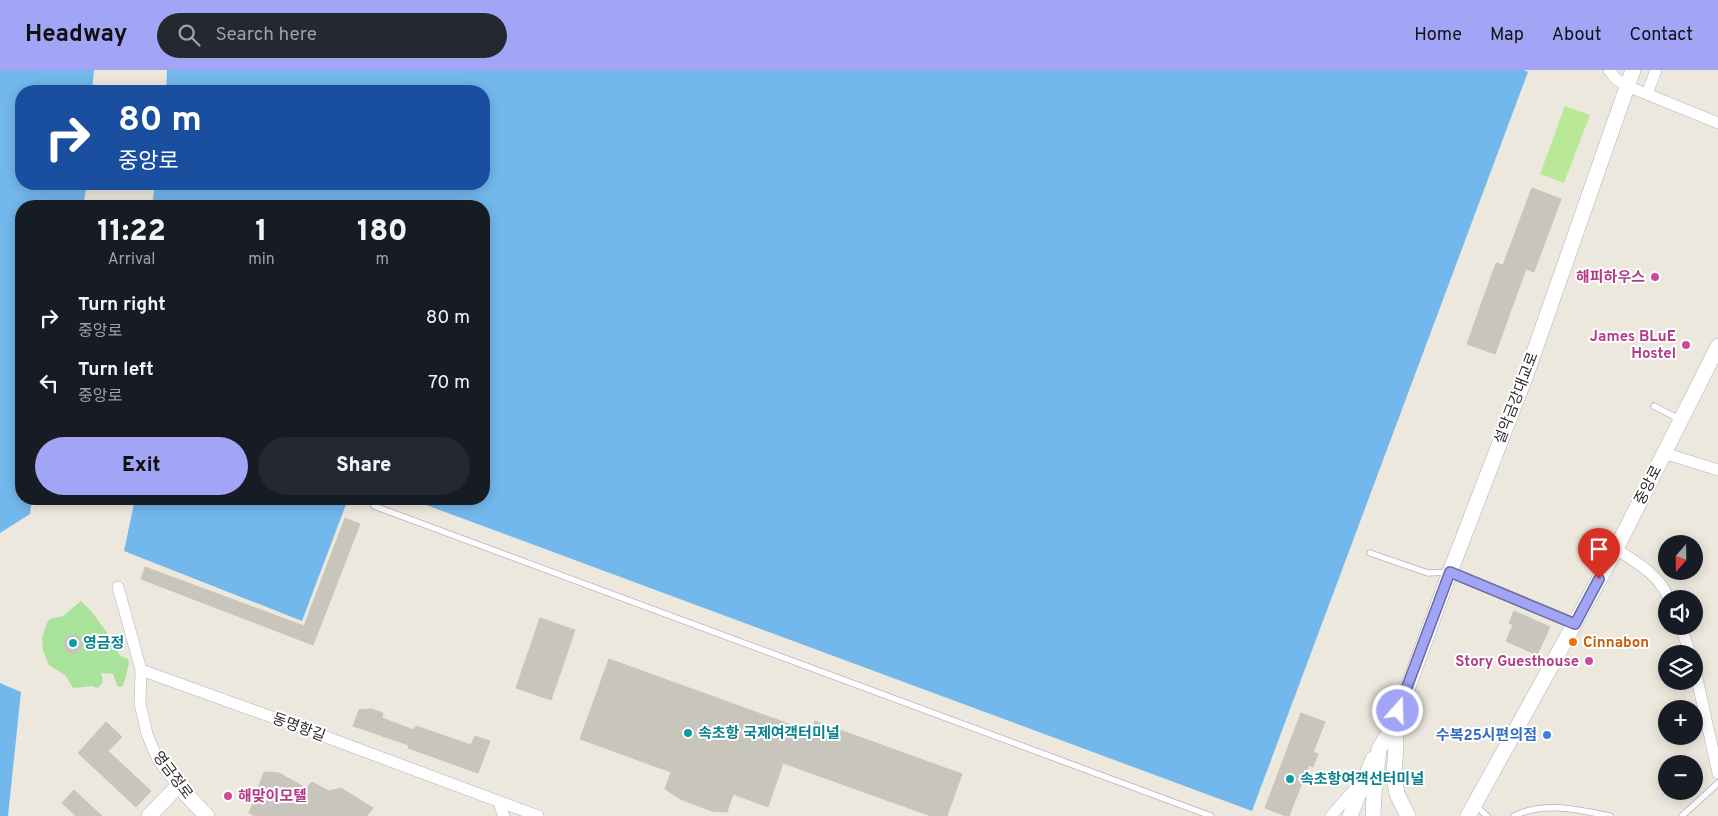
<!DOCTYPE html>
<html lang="en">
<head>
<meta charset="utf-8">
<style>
  body { margin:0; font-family:Overpass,"Noto Sans KR",sans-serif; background:#242831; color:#f1f3f6; height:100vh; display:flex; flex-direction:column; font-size:19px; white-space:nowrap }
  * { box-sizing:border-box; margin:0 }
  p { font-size:16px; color:#9ea1a6 }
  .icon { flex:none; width:28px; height:28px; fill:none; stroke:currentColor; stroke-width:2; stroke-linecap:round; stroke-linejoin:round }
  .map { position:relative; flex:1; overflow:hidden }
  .details { position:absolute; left:15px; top:130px; width:475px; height:305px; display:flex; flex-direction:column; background:#171b24; border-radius:20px; box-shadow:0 2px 12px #0003 }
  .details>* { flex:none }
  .hud { position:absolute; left:15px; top:15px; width:475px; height:105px; border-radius:20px; box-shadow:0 2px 12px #0003; background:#1a4fa0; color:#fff; overflow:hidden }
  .needle { width:32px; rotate:200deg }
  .controls { position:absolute; left:1658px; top:465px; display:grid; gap:10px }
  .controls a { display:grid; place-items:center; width:45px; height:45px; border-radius:50%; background:#171b24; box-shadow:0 2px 12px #0003; font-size:25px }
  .pin { position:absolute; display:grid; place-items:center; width:42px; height:42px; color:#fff; margin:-51px -21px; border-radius:50% 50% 50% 0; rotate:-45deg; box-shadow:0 0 5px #0007 }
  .pin .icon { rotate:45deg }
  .me { position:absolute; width:55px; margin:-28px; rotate:20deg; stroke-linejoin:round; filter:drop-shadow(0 0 4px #0008) }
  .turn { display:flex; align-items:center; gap:18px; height:105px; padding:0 20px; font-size:22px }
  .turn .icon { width:65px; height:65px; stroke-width:2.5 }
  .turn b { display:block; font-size:35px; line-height:42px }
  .eta { display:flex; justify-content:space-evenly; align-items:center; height:85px; text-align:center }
  .eta b { font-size:30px; font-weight:800; line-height:35px }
  .primary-button { display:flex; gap:10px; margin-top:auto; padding:10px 20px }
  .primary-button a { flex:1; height:58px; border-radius:30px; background:#a2a5f6; color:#111; font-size:20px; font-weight:800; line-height:58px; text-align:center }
  .primary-button a+a { background:#242831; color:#f1f3f6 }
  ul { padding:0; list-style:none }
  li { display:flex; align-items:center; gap:15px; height:65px; padding:0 20px }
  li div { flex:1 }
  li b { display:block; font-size:19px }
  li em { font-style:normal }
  header { display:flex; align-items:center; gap:30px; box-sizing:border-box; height:70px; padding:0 25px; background:#a2a5f6; color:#111 }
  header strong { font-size:24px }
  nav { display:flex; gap:28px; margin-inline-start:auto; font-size:18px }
  .search { width:350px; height:45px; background:#242831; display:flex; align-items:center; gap:12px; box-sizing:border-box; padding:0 18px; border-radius:28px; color:#9ea1a6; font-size:19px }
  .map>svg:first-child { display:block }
  .green { fill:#a8e29b }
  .pitch { fill:#b9e997 }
  .water { fill:#73b8ec }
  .building { fill:#c8c6bc; stroke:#c8c5b7 }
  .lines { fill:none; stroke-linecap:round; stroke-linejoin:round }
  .lane-casing { stroke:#b1b1be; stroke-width:7 }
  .street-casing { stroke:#b1b1be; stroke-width:12 }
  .secondary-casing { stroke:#b1b1be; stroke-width:16 }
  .lane { stroke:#fff; stroke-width:5.5 }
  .street { stroke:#fff; stroke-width:11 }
  .secondary { stroke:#fff; stroke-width:15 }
  .route-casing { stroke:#696ba0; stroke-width:12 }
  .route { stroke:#a2a5f6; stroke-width:9 }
  .hotel-dot { fill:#d1479c; stroke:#fff; stroke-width:2 }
  .food-dot { fill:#e8710a; stroke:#fff; stroke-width:2 }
  .culture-dot { fill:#0f9aa8; stroke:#fff; stroke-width:2 }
  .shop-dot { fill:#3f7fe0; stroke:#fff; stroke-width:2 }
  .labels { text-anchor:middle; stroke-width:4; stroke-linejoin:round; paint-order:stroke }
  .hotel-label { font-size:15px; font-weight:bold; fill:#b23c85; stroke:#fff; text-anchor:end }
  .street-label { font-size:15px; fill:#2b2b2b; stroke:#fff }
  .food-label { font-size:15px; font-weight:bold; fill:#c56008; stroke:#fff; text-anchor:start }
  .culture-label { font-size:15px; font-weight:bold; fill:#0d838f; stroke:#fff; text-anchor:start }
  .shop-label { font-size:15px; font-weight:bold; fill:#366cbe; stroke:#fff; text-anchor:end }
</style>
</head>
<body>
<header>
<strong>Headway</strong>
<div class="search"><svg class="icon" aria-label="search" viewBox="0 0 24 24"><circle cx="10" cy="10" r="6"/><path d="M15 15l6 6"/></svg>Search here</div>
<nav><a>Home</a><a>Map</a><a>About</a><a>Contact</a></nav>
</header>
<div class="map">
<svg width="1718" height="746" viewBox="0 0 1718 746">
  <rect width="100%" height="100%" fill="#ece8dd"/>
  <path class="green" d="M81 531 92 542 110 567 120 586 128 589 129 594 123 616 118 617 113 604 101 603 103 612 98 618 92 616 73 618 66 606 49 595 43 581 42 568 47 553 50 549 63 546Z"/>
  <path class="pitch" d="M1565 36 1590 45 1564 113 1540 104Z"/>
  <path class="water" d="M0 0H94L92 21H21V114H87L83 136H21V429H32L30 444 0 463Z
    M167 0H1524L1528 2 1252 741 410 429H484V136H152L155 114H484V21H166Z
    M135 429H348L302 551 124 481Z
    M0 613 21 622 8 746H0Z"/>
  <path class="building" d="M1532 118 1561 129 1534 202 1526 199 1495 284 1467 274 1496 193 1503 195Z
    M345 448 360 454 313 575 141 509 145 497 304 556Z
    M1514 541 1550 557 1537 585 1506 571 1513 555 1509 553Z
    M540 548 575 560 551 630 516 618Z
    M64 574a9 9 0 1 1 18 0a9 9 0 1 1-18 0Z
    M609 589 811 662 815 651 962 704 947 746H931L783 693 768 737 733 724 727 742 712 741 680 729 665 719 671 702 580 669Z
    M371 639 383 643 382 648 414 660 416 656 471 675 475 666 490 671 478 703 408 678 409 675 353 656 359 640Z
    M1301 643 1325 652 1313 682 1318 684 1313 697 1309 695 1289 746H1286L1265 738Z
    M106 652 122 667 108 681 151 721 136 737 78 683Z
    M264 702 279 703 306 718 312 712 329 721 341 718 373 738 367 746H255L249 743Z
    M74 720 102 746H76L62 733Z"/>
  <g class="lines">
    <g class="lane-casing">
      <path id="lane" d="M1654 336 1681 350
        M374 436 1211 746
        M1370 483 1428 503 1448 502
        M1476 736 1487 746
        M1514 746C1545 731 1578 740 1610 746
        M1682 746 1718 713"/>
    </g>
    <g class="street-casing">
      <path id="street" d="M1609 0 1616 9 1627 16 1718 53
        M1647 24 1656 0
        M1664 383 1718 400
        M1616 479C1637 493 1659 504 1669 529
        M1450 502 1575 554
        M118 517 141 600 140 634 147 664 157 688 178 716
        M1681 556 1690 584
        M1694 595 1718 703
        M141 600 302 658 538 746
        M498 731 504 746
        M1331 746 1362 711"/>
    </g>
    <g class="secondary-casing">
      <path id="secondary" d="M1394 655 1396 674 1394 705 1397 724 1408 746
        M149 746 178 716 207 746
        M1350 746 1373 689
        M1373 746 1374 725 1379 679 1394 655 1450 502 1526 305 1633 0
        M1468 746 1616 479 1718 276"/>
    </g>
    <use href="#lane" class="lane"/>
    <use href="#street" class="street"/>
    <use href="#secondary" class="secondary"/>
  </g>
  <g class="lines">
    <g class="route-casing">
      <path id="route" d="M1398 641 1450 502 1575 554 1599 509"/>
    </g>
    <use href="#route" class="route"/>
  </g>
  <g class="hotel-dot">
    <circle cx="1655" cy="207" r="5"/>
    <circle cx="1686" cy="275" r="5"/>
    <circle cx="1589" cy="591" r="5"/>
    <circle cx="228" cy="726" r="5"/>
  </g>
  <circle class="food-dot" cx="1573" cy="572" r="5"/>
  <g class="culture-dot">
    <circle cx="73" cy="573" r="5"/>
    <circle cx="688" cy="663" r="5"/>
    <circle cx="1290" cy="709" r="5"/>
  </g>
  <circle class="shop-dot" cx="1547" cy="665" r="5"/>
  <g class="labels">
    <g class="hotel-label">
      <text x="1645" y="212">해피하우스</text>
      <text x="1676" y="271">James BLuE<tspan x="1676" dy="17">Hostel</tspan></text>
      <text x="1579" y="596">Story Guesthouse</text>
      <text x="238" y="731" text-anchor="start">해맞이모텔</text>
    </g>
    <g class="street-label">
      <text transform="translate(1516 328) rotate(-69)" y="5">설악금강대교로</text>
      <text transform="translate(1648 415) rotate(-63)" y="5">중앙로</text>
      <text transform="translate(299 657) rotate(20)" y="5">동명항길</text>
      <text transform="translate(173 705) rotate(53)" y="5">영금정로</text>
    </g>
    <g class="food-label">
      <text x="1583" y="577">Cinnabon</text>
    </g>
    <g class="culture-label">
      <text x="83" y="578">영금정</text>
      <text x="698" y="668">속초항 국제여객터미널</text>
      <text x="1300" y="714">속초항여객선터미널</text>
    </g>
    <g class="shop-label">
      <text x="1537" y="670">수복25시편의점</text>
    </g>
  </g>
</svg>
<div class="controls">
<a><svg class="needle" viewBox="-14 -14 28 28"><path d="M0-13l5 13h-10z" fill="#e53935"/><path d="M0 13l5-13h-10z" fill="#9ea1a6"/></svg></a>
<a><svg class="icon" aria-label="sound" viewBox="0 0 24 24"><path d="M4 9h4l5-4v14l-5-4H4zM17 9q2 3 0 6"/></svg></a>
<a><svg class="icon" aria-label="layers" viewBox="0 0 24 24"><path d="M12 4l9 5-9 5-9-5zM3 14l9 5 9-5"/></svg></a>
<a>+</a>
<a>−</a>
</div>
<div class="pin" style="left:1599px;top:509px;background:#d93025"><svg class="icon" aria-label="arrive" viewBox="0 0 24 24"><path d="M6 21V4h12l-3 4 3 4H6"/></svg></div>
<svg class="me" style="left:1398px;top:641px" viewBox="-20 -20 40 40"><circle r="17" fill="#a2a5f6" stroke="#fff" stroke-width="3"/><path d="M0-11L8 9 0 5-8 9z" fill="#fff"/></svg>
<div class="hud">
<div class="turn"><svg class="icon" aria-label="right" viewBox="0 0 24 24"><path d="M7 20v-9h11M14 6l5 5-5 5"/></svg><div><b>80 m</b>중앙로</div></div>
</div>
<section class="details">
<div class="eta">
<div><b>11:22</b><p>Arrival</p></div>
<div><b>1</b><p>min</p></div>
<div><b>180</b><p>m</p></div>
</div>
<ul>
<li><svg class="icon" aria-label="right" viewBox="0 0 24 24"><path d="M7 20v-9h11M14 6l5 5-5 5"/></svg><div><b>Turn right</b><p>중앙로</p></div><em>80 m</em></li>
<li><svg class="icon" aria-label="left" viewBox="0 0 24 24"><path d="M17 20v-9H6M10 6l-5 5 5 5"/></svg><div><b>Turn left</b><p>중앙로</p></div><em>70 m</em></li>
</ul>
<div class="primary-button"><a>Exit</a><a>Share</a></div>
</section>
</div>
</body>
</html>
